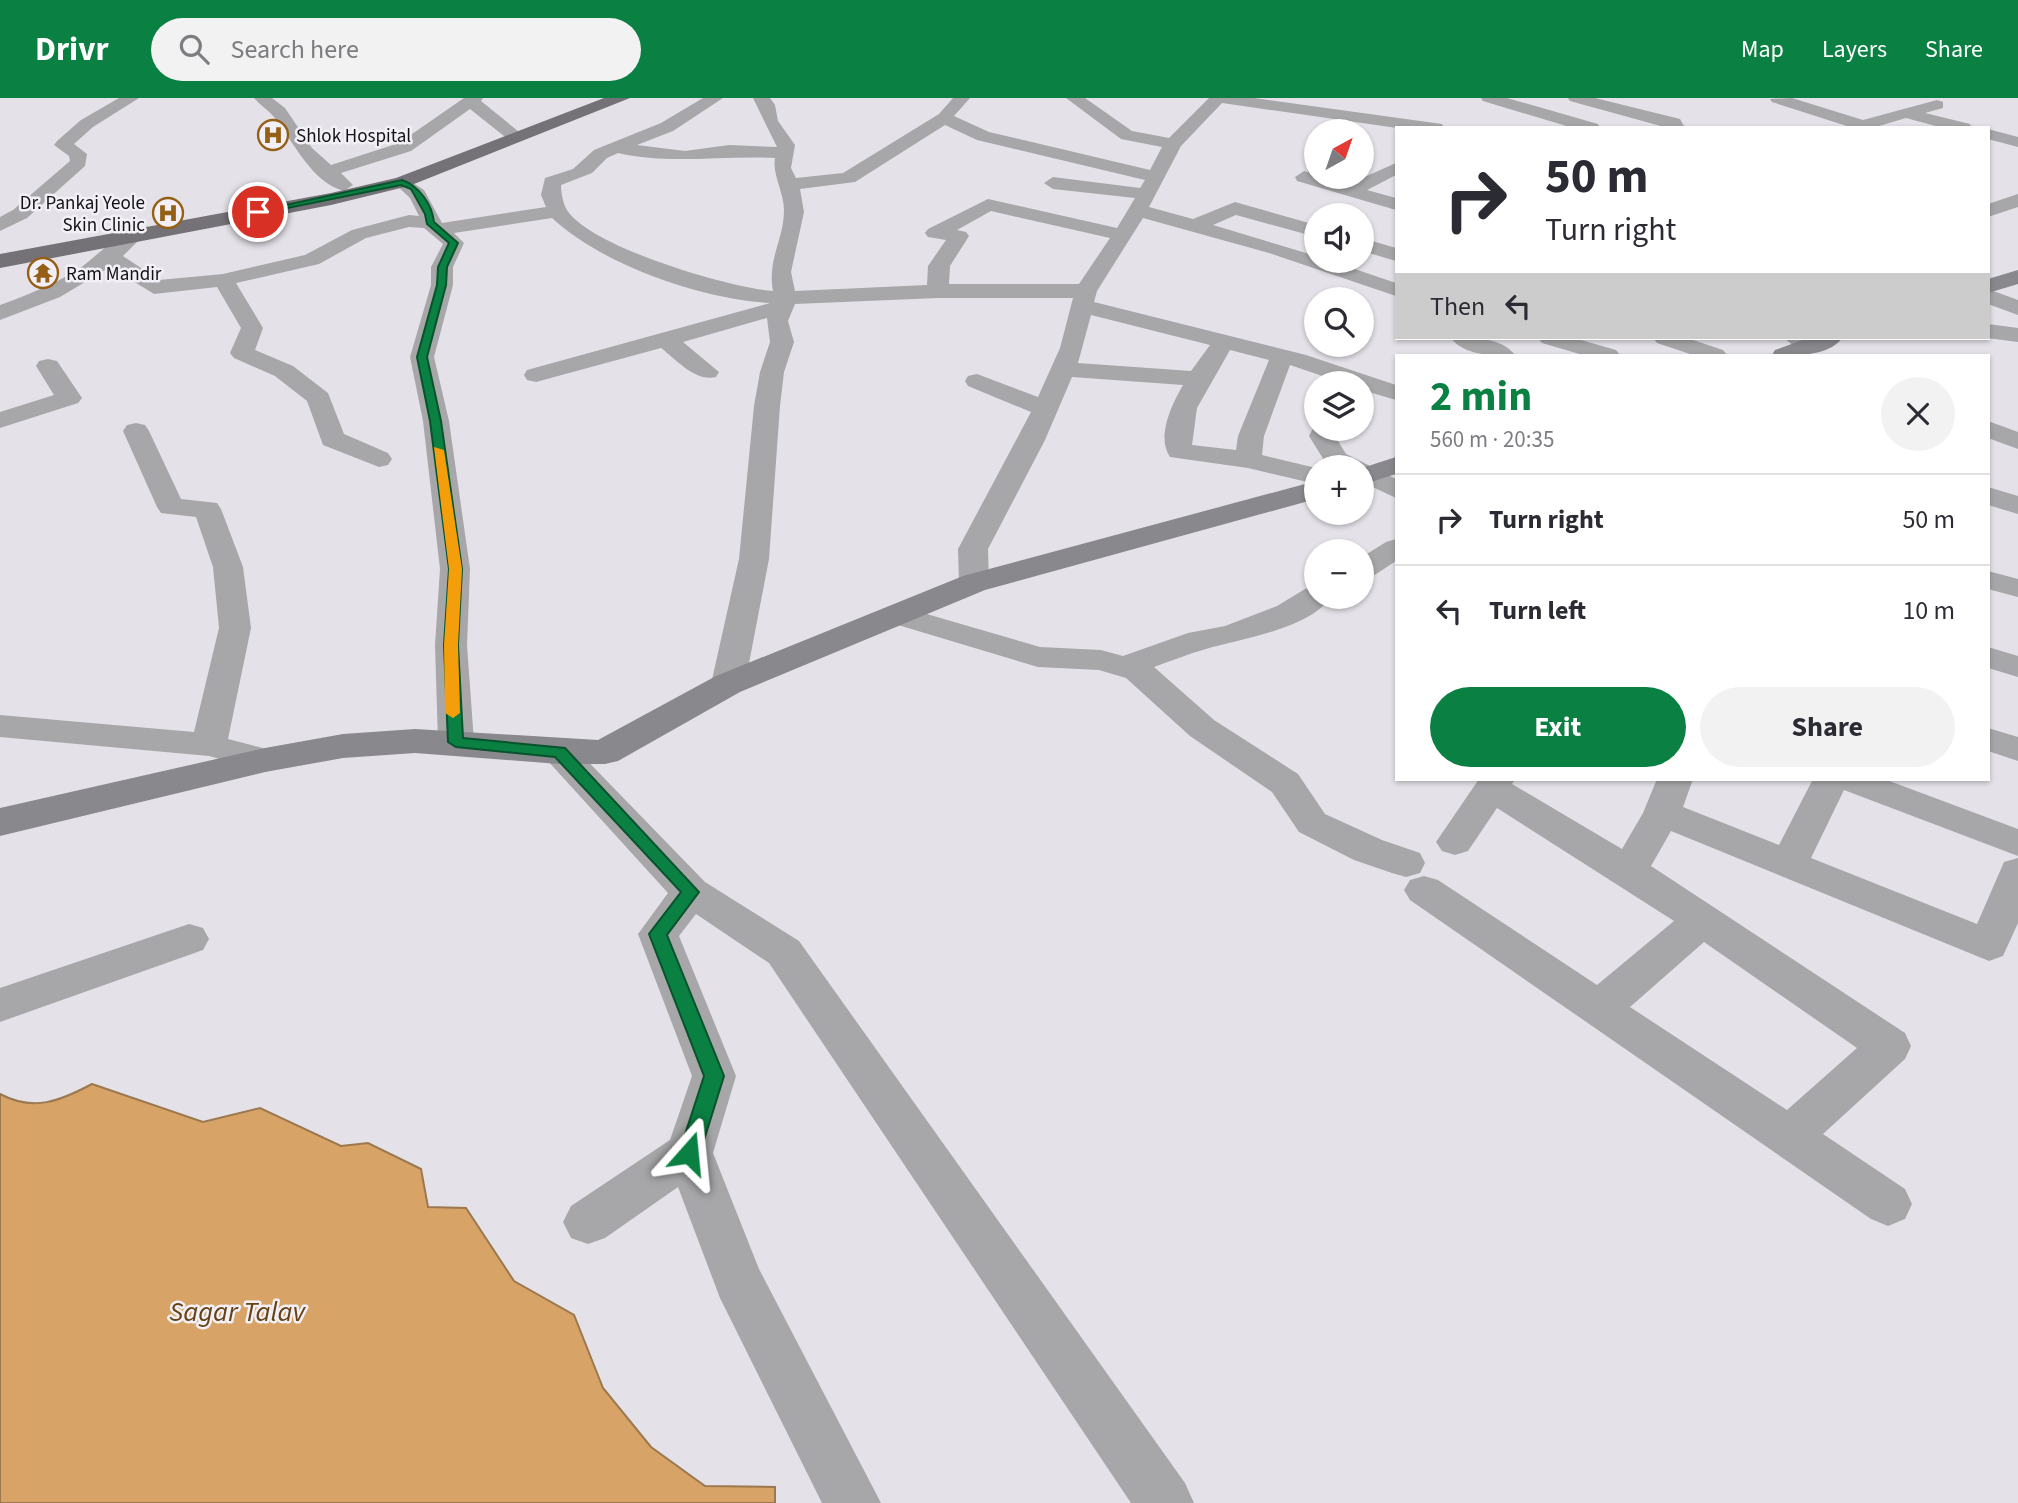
<!DOCTYPE html>
<html lang="en">
<head>
<meta charset="utf-8">
<style>
  body { margin:0; font-family:"Source Sans 3",sans-serif; background:#f2f2f3; color:#2b2b33; height:100vh; display:flex; flex-direction:column; font-size:26px; white-space:nowrap }
  * { box-sizing:border-box; margin:0 }
  p { font-size:23px; color:#7c7c81 }
  .icon { flex:none; width:38px; height:38px; fill:none; stroke:currentColor; stroke-width:2; stroke-linecap:round; stroke-linejoin:round }
  .map { position:relative; flex:1; overflow:hidden }
  .drawer { position:absolute; left:1395px; top:256px; width:595px; height:427px; display:flex; flex-direction:column; background:#fff; border-radius:0px; box-shadow:0 2px 5px #0004 }
  .drawer>* { flex:none }
  .guide { position:absolute; left:1395px; top:28px; width:595px; height:214px; border-radius:0px; box-shadow:0 2px 5px #0004; background:#fff; color:#2b2b33; overflow:hidden }
  .needle { width:46px; rotate:40deg }
  .buttons { position:absolute; left:1304px; top:21px; display:grid; gap:14px }
  .buttons a { display:grid; place-items:center; width:70px; height:70px; border-radius:50%; background:#fff; box-shadow:0 2px 5px #0004; font-size:35px }
  .pin { position:absolute; display:grid; place-items:center; width:60px; height:60px; color:#fff; margin:-30px; border:4px solid #fff; border-radius:50%; box-shadow:0 2px 7px #0007 }
  .me { position:absolute; width:77px; margin:-38px; rotate:18deg; stroke-linejoin:round; filter:drop-shadow(0 0 5px #0008) }
  .turn { display:flex; align-items:center; gap:24px; height:147px; padding:0 35px; font-size:32px }
  .turn .icon { width:91px; height:91px; stroke-width:2.5 }
  .turn b { display:block; font-size:49px; line-height:60px }
  .then { display:flex; align-items:center; height:66px; padding:0 35px; background:#0003; gap:14px; font-size:26px }
  .round { display:grid; place-items:center; flex:none; width:74px; height:74px; border-radius:37px; background:#f2f2f3 }
  .head { display:flex; align-items:center; justify-content:space-between; height:119px; padding:0 35px }
  h1 { font-size:42px; font-weight:700; line-height:52px; color:#0b8043 }
  .action { display:flex; gap:14px; margin-top:auto; padding:14px 35px }
  .action a { flex:1; height:80px; border-radius:42px; background:#0b8043; color:#fff; font-size:28px; font-weight:700; line-height:80px; text-align:center }
  .action a+a { background:#f2f2f3; color:#2b2b33 }
  ul { padding:0; list-style:none }
  li { display:flex; align-items:center; gap:21px; height:91px; padding:0 35px; border-top:2px solid #e1e1e2 }
  li div { flex:1 }
  li b { display:block; font-size:26px }
  li em { font-style:normal }
  header { display:flex; align-items:center; gap:42px; box-sizing:border-box; height:98px; padding:0 35px; background:#0b8043; color:#fff }
  header strong { font-size:33px }
  nav { display:flex; gap:38px; margin-inline-start:auto; font-size:24px }
  .search { width:490px; height:63px; background:#f2f2f3; display:flex; align-items:center; gap:18px; box-sizing:border-box; padding:0 24px; border-radius:38px; color:#7c7c81; font-size:26px }
  .map>svg:first-child { display:block }
  .water { fill:#d7a366; stroke:#9c784e; stroke-width:2 }
  .lines { fill:none; stroke-linecap:round; stroke-linejoin:round }
  .street { fill:#a7a6a8; fill-rule:evenodd }
  .secondary { fill:#89888c; fill-rule:evenodd }
  .primary { fill:#747277; fill-rule:evenodd }
  .route { fill:#0b8043; stroke:#07532c; stroke-width:2 }
  .slow { fill:#f59e0b }
  .labels { text-anchor:middle; stroke-width:5; stroke-linejoin:round; paint-order:stroke }
  .far-poi-label { font-size:19px; fill:#131315; stroke:#f2f0f6; text-anchor:start }
  .near-water-label { font-size:28px; font-style:italic; fill:#654113; stroke:#f2f0f6 }
</style>
</head>
<body>
<header>
<strong>Drivr</strong>
<div class="search"><svg class="icon" aria-label="search" viewBox="0 0 24 24"><circle cx="10" cy="10" r="6"/><path d="M15 15l6 6"/></svg>Search here</div>
<nav><a>Map</a><a>Layers</a><a>Share</a></nav>
</header>
<div class="map">
<svg width="2018" height="1405" viewBox="0 0 2018 1405">
  <rect width="100%" height="100%" fill="#e4e2e8"/>
  <path class="water" d="M92 986 203 1024 260 1010 341 1048 368 1045 421 1071 428 1109 466 1110 514 1183 574 1217 603 1290 651 1349 705 1388 775 1389V1405H0V996C34 1014 60 1003 92 986Z"/>
  <g class="lines">
    <path class="street" d="M119 0H139L93 29 74 46 87 56 85 68 27 120 0 133V119L13 112 70 63 69 58 54 47 57 43 81 22Z
      M254 0H272L285 10 312 50 331 67 399 45 464 0H483L481 3 524 38 515 43 509 42 470 11 411 53 341 75 353 87 344 93C312 85 293 43 274 19 268 12 260 7 254 0Z
      M703 0H723L673 33 637 47 685 53 729 47 777 49 753 0H770L775 7 778 23 795 47 791 70 796 80 843 75 939 16 953 0H970L954 18 989 34 1150 72 1162 49 1121 41 1066 0H1085L1132 33 1169 40 1209 0H1254L1442 26 1444 30H1397L1222 5 1181 48 1149 109 1193 121 1235 104 1316 127V139L1236 117 1213 127 1316 158V163H1331L1396 185V198L1269 155 1143 120 1097 193 1094 204 1306 257 1396 287V302L1362 292V285H1343L1290 267 1264 338 1262 357 1316 370V386L1248 370 1170 359C1156 339 1172 306 1183 287L1072 279 1045 342 988 451 989 485 985 491 974 494 963 491 959 485 958 451 1031 314 968 288 965 283 968 278 977 276 1038 299 1060 250 1073 200H938L795 206 788 223 794 244 784 274 780 308 769 461 745 586 740 593 728 596 716 593 711 586 739 461 754 308 760 274 770 244 767 220 683 244 719 274 716 279C695 284 677 262 661 250L536 284 527 282 524 277 527 272 770 205C700 201 603 167 552 120L454 135 464 145 453 169V187L434 259 449 323 470 471 467 547 474 644 468 652 456 655 444 652 438 644 435 547 440 471 423 323 410 259 431 187V169L443 146 424 130 409 129 366 140 319 166 236 185 263 230 255 252 293 268 328 295 344 336 388 355 392 361 388 367 379 369 323 347 307 303 275 278 234 260 230 255 241 230 217 189 154 196 110 169 60 199 0 222V207C28 197 55 186 80 170 95 160 112 140 129 136L139 142 123 158 159 182 223 176 305 157 352 132 409 117 419 118 410 100 393 84 402 78 424 92 442 125 546 109 541 97 545 80 573 71 594 52 661 25ZM945 27 977 42 1145 82 1140 90 1053 79 1044 85 1053 91 1135 100 1117 130 988 101 928 131 925 135 928 139 946 142 928 168 927 187 795 193 791 174 804 114 800 91 855 84ZM618 55C670 67 722 57 775 60 772 77 784 94 784 112 784 142 767 161 773 193 730 190 590 149 567 112 563 106 561 95 561 87L592 75 607 60ZM991 113 1110 140 1079 186H949L950 168 969 138 966 134 957 132ZM1091 217 1210 247 1191 273 1078 265ZM1230 252 1269 262 1238 338 1236 352 1192 347 1197 310Z
      M1481 0H1507L1598 26 1600 30H1573L1483 3Z
      M1568 0H1595L1680 21 1685 30H1668L1570 3Z
      M1792 0 1863 22 1937 2 1943 4V10L1925 15 1970 26 1972 30H1943L1906 20 1879 28 1880 30H1853L1772 4 1770 1Z
      M1988 31 2018 39V49L1988 41Z
      M1396 65V77L1367 92 1396 100V112L1297 83 1295 79 1304 73 1349 86Z
      M2018 96V109L1988 119V106Z
      M1362 140 1396 150V163L1362 153Z
      M1988 191 2018 202V217L1988 206Z
      M1988 226 2018 230V244L1987 240Z
      M1451 240C1471 239 1502 239 1515 257 1495 258 1464 258 1451 240Z
      M1538 240H1574L1616 252 1620 257H1583L1542 245Z
      M1653 240H1687L1723 252 1727 257H1693L1657 245Z
      M1785 240H1819L1826 246 1822 251C1811 254 1792 250 1785 240Z
      M48 261 57 263 82 300 78 305 0 330V314L54 297 36 268 39 263Z
      M1988 323 2018 334V351L1988 340Z
      M136 325 145 327 149 333 181 401 217 405 221 411 243 469 251 530 228 641 278 654 283 662 278 670 265 674 209 658 0 639V617L194 634 219 530 213 469 196 419 161 415 157 409 123 333 127 327Z
      M1315 326 1316 331H1337L1335 338 1346 356 1396 381V400L1362 384V369L1327 367 1309 338Z
      M1988 389 2018 398V416L1988 407Z
      M1396 441V463L1373 478 1362 481V459L1386 444Z
      M1988 473 2018 481V499L1988 491Z
      M1316 489V499H1331C1309 531 1240 541 1206 551 1188 556 1171 563 1154 569L1214 622 1298 676 1325 716 1382 742 1420 755 1425 765 1420 775 1406 779 1392 775 1354 762 1299 734 1272 694 1190 638 1126 580 1099 572 1038 569 888 524 883 517 888 510 899 508 1040 549 1101 552 1123 558 1188 535 1225 528 1277 508 1305 491Z
      M1988 549 2018 558V579L1988 570Z
      M1988 630 2018 639V663L1988 653Z
      M559 642 571 646 705 784 799 843 1185 1385 1194 1405H1131L769 865 696 816 679 838 736 978 713 1055 759 1171 881 1405H822L720 1200 678 1089 605 1140 588 1146 571 1140 563 1124 571 1108 670 1042 692 978 638 836 668 795 547 662 541 654 547 646Z
      M1479 681H1515L1512 686 1622 751 1643 715 1657 681H1693L1683 709 1779 747 1813 681H1884L2018 731V758L1844 692 1811 760 1977 826 2004 764 2018 760V825L2003 858 1989 863 1671 733 1651 768 1905 935 1911 948 1905 961 1823 1036 1905 1091 1912 1106 1905 1121 1888 1128 1871 1121 1410 802 1404 792 1410 782 1424 778 1438 782 1597 887 1674 823 1497 710 1468 753 1455 757 1442 753 1436 744ZM1704 844 1857 950 1787 1012 1630 909Z
      M189 826 203 830 209 841 203 852 0 924V890Z"/>
    <path class="secondary" d="M2018 172V186L1988 195V181Z
      M1808 240H1842C1829 259 1792 258 1772 257L1775 252Z
      M1396 359V376L1362 387V370Z
      M1316 383V401L985 492 740 594 618 663 605 666H559L415 655 343 660 265 674 0 738V710L265 650 343 636 415 631 598 642 716 578 963 478Z"/>
    <path class="primary" d="M604 0H630L409 88 331 107 0 170V156L331 95 396 80Z"/>
  </g>
  <path class="route" d="M402 82C419 88 432 106 434 124L458 145 447 169 446 187 427 259 441 323 462 471 458 547 463 640 565 650 699 794 667 837 724 978 700 1055 697 1061 689 1064 682 1061 679 1055 704 978 649 836 681 794 555 659 456 649 448 644 444 547 449 471 430 323 417 259 437 187 438 169 449 145 427 126 425 116 411 91 401 87 258 116 253 114Z"/>
  <path class="slow" d="M434 349 444 352 462 471 458 547 460 615 453 620 445 615 444 547 449 471Z"/>
  <defs>
    <g id="hospital-ring" transform="scale(1.575)"><circle r="9.5" fill="#f2f0f6" stroke="#956016" stroke-width="1.5"/><path d="M-5-5h3v3.5h4V-5h3V5h-3V1.5h-4V5h-3Z" fill="#956016"/></g>
    <g id="temple-ring" transform="scale(1.575)"><circle r="9.5" fill="#f2f0f6" stroke="#956016" stroke-width="1.5"/><path d="M0-6L5-2H3V0L6.5 2.5H4V6H1.5V3h-3V6H-4V2.5H-6.5L-3 0V-2H-5Z" fill="#956016"/></g>
  </defs>
  <g fill-rule="evenodd">
    <use href="#hospital-ring" x="273" y="37"/>
    <use href="#hospital-ring" x="168" y="115"/>
    <use href="#temple-ring" x="43" y="175"/>
  </g>
  <g class="labels">
    <g class="far-poi-label">
      <text x="296" y="44">Shlok Hospital</text>
      <text x="145" y="111" text-anchor="end">Dr. Pankaj Yeole<tspan x="145" dy="22">Skin Clinic</tspan></text>
      <text x="66" y="182">Ram Mandir</text>
    </g>
    <g class="near-water-label">
      <text x="237" y="1223">Sagar Talav</text>
    </g>
  </g>
</svg>
<div class="buttons">
<a><svg class="needle" viewBox="-14 -14 28 28"><path d="M0-13l5 13h-10z" fill="#e53935"/><path d="M0 13l5-13h-10z" fill="#7c7c81"/></svg></a>
<a><svg class="icon" aria-label="sound" viewBox="0 0 24 24"><path d="M4 9h4l5-4v14l-5-4H4zM17 9q2 3 0 6"/></svg></a>
<a><svg class="icon" aria-label="search" viewBox="0 0 24 24"><circle cx="10" cy="10" r="6"/><path d="M15 15l6 6"/></svg></a>
<a><svg class="icon" aria-label="layers" viewBox="0 0 24 24"><path d="M12 4l9 5-9 5-9-5zM3 14l9 5 9-5"/></svg></a>
<a>+</a>
<a>−</a>
</div>
<div class="pin" style="left:258px;top:114px;background:#d93025"><svg class="icon" aria-label="arrive" viewBox="0 0 24 24"><path d="M6 21V4h12l-3 4 3 4H6"/></svg></div>
<svg class="me" style="left:689px;top:1055px" viewBox="-20 -20 40 40"><path d="M0-17L14 15 0 8-14 15z" fill="#0b8043" stroke="#fff" stroke-width="4"/></svg>
<div class="guide">
<div class="turn"><svg class="icon" aria-label="right" viewBox="0 0 24 24"><path d="M7 20v-9h11M14 6l5 5-5 5"/></svg><div><b>50 m</b>Turn right</div></div>
<div class="then">Then<svg class="icon" aria-label="left" viewBox="0 0 24 24"><path d="M17 20v-9H6M10 6l-5 5 5 5"/></svg></div>
</div>
<section class="drawer">
<div class="head"><div><h1>2 min</h1><p>560 m · 20:35</p></div><a class="round"><svg class="icon" aria-label="close" viewBox="0 0 24 24"><path d="M6 6l12 12M18 6L6 18"/></svg></a></div>
<ul>
<li><svg class="icon" aria-label="right" viewBox="0 0 24 24"><path d="M7 20v-9h11M14 6l5 5-5 5"/></svg><div><b>Turn right</b></div><em>50 m</em></li>
<li><svg class="icon" aria-label="left" viewBox="0 0 24 24"><path d="M17 20v-9H6M10 6l-5 5 5 5"/></svg><div><b>Turn left</b></div><em>10 m</em></li>
</ul>
<div class="action"><a>Exit</a><a>Share</a></div>
</section>
</div>
</body>
</html>
